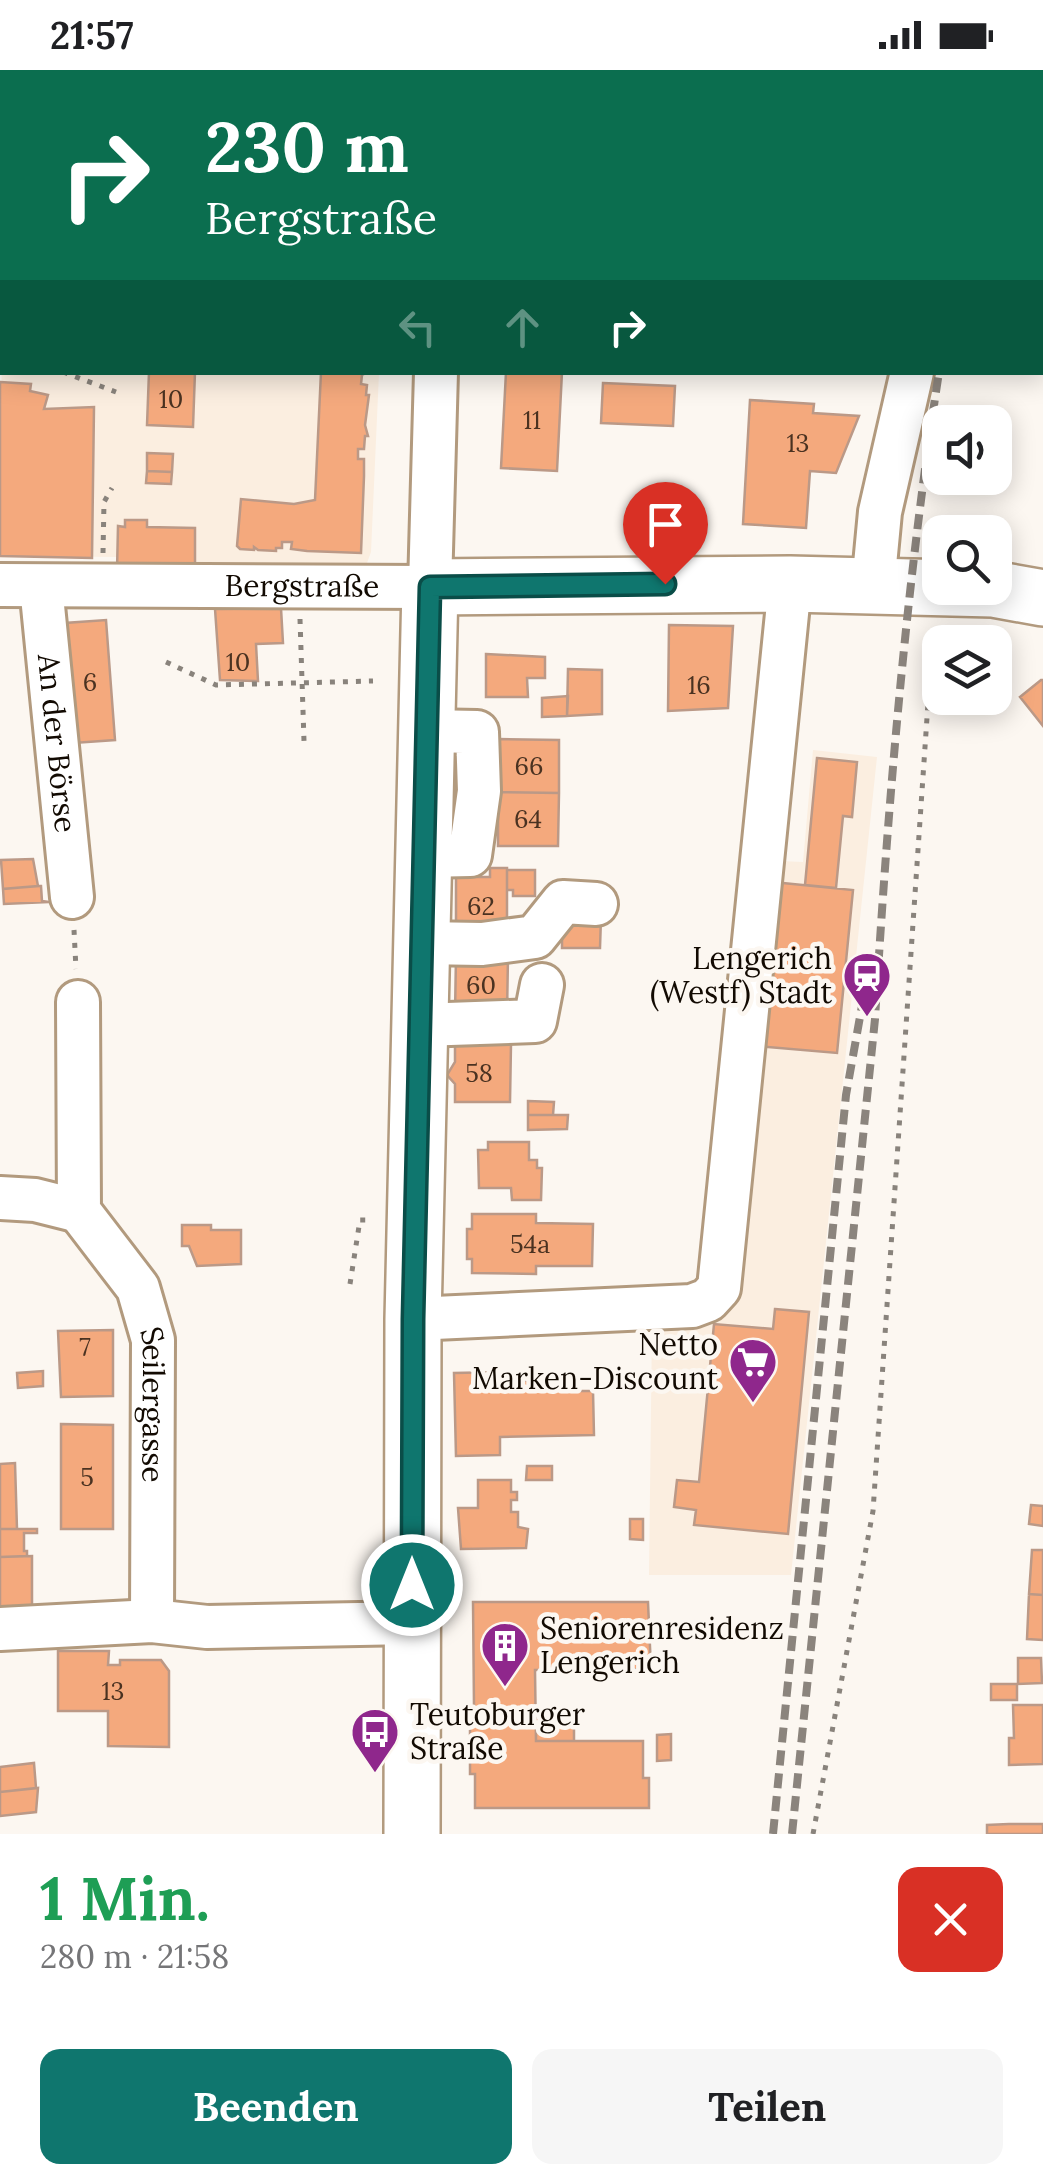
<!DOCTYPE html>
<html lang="de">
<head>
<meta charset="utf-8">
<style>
  body { margin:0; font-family:Lora,serif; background:#f6f6f6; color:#202124; height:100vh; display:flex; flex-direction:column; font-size:38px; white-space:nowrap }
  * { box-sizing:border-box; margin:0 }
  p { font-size:32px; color:#757577 }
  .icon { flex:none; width:55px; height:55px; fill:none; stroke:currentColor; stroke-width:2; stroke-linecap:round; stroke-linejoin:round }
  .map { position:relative; height:1764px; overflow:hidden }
  .details { display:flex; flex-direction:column; background:#fff; flex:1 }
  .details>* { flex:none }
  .top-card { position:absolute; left:0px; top:0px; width:1045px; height:305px; box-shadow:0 5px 25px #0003; background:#0b6e4f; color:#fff; overflow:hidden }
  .fabs { position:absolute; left:922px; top:335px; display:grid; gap:20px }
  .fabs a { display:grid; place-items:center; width:90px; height:90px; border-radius:20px; background:#fff; box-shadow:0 5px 25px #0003; font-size:50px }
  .pin { position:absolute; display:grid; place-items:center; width:85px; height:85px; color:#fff; margin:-102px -42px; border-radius:50% 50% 50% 0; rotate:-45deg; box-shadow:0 0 10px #0007 }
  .pin .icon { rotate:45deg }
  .me { position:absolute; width:110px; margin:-55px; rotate:0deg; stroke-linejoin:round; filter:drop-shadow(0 0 8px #0008) }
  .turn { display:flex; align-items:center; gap:35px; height:210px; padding:0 40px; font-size:45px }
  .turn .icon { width:130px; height:130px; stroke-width:2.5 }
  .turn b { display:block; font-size:70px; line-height:85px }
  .lanes { display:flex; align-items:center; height:95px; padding:0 40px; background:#0003; justify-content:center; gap:50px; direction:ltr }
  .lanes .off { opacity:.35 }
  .round { display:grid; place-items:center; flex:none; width:105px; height:105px; border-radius:20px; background:#f6f6f6 }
  .summary { display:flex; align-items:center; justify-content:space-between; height:170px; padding:0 40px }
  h1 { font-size:60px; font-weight:700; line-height:75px; color:#1e9e55 }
  .action { display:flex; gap:20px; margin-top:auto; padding:20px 40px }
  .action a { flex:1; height:115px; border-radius:20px; background:#0f766e; color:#fff; font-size:40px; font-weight:700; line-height:115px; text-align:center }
  .action a+a { background:#f6f6f6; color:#202124 }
  .status { display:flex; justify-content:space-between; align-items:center; height:70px; padding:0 50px; background:#fff; direction:ltr }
  .status svg { height:28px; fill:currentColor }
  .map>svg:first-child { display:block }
  .built { fill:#fbeee0 }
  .building { fill:#f4a97d; stroke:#bb9987; stroke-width:2.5 }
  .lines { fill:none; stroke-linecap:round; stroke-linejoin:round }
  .minor-casing { stroke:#b29a7e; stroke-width:48 }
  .major-casing { stroke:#b29a7e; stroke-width:60 }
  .path { stroke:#89837c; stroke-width:5; stroke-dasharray:5 8; stroke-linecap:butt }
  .minor { stroke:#fff; stroke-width:42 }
  .major { stroke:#fff; stroke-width:55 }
  .rail { stroke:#8b847d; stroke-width:8; stroke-dasharray:15 8; stroke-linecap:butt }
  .route-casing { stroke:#0a4d48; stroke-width:25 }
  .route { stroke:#0f766e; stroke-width:18 }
  .labels { text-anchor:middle; stroke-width:9; stroke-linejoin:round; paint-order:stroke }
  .number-label { font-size:25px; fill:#4a3221 }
  .street-label { font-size:30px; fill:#120a02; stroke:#fcf7f1 }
  .poi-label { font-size:30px; fill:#120a02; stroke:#fcf7f1; text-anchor:end }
</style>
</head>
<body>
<div class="status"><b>21:57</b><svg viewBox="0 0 49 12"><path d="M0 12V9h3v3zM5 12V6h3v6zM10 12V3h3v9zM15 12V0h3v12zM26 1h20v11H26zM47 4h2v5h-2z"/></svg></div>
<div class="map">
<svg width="1043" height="1764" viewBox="0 0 1043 1764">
  <rect width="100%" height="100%" fill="#fcf7f1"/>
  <path class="built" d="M2 261V302L379 303 371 482 367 493 356 497 195 495 117 487 0 486Z
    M813 680 877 687 791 1505H649L652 1256 720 1228 780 791 803 792Z"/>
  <path class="building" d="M562 0H672L562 2Z
    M0 82H2L0 223Z
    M149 302H195L193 357 147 355Z
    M321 302H368L362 305 361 314 367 315 366 325H369L365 355 368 366H365L364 379H358V389H364V406L361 483 307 481 291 479 292 472H282V478H276V481L258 480 254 477V480L240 479 237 476 241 429 294 434 315 430Z
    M506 302H562L557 401 501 398Z
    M0 312 31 314 30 321 48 325 44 339 94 337 92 488 0 486Z
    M603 313 675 316 673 356 601 353Z
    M750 330 814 334 813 343 859 346 836 403 810 401 806 458 743 454Z
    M147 383 173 384 172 402 147 401Z
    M147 401 172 402 171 414 146 413Z
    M125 450H147V457L195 458V501H117L118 456 125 457Z
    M281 538 283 573 256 574 258 611 220 610 215 539Z
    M106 550 115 670 74 673 65 553Z
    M669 555 733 556 728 638 668 641Z
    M486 584 545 587V608H527L528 627H486Z
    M568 599 602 600V644L567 646Z
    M1041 610H1043V656L1020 627Z
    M568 626 567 646 542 647V628Z
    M498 669 559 670V723L498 722Z
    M817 688 857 692 852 747 843 746 836 818 805 815Z
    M498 722 559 723 558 776H498Z
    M33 789 38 816 3 819 1 790Z
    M490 798H507V865H456V807H490Z
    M507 800H535V826H513V820H507Z
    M773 812 853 820 837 983 757 976Z
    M38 816H41L42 831 49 832 4 834 3 819Z
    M562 848H601L600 878H562Z
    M456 886H508L507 945 455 944Z
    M455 974H511L510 1032H455V1014L447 1005 455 992Z
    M528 1031 554 1032 553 1045H528Z
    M528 1045H568L567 1059 528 1060Z
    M488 1072H529V1090H537V1098H542L541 1130H512L511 1118H479L478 1080H488Z
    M472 1144H536V1153L593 1154 592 1196H536V1204L472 1203V1189H467V1159H472Z
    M182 1155H211V1160H241V1194L197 1196 189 1176H182Z
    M775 1239 809 1242 788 1464 694 1455 696 1440 674 1437 677 1410 699 1412 714 1254 773 1259Z
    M113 1260V1326L61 1327 58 1261Z
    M43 1301V1316L18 1318 17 1303Z
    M500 1302V1311L561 1310 562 1321H593L594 1365 500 1367V1385L456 1386 454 1303Z
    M61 1354 113 1355V1459H61Z
    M15 1393 17 1459H0V1394Z
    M527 1396H552V1410H526Z
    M478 1410H511V1422H517V1430H511V1442H518V1457L528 1459 526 1478 461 1479 458 1438H478Z
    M1031 1435 1043 1436V1456L1029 1454Z
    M630 1449H643V1470L630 1469Z
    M0 1459H37V1463H24V1481H27V1486L0 1487Z
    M1032 1480H1043V1525L1029 1524Z
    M32 1486V1537L0 1538V1487Z
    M1029 1524 1043 1525V1570L1027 1569Z
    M473 1532H648L651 1599 535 1600 536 1671H643V1708H649V1738H475V1704H470V1637H474Z
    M58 1581H109L108 1595H120V1590H161L169 1601V1677L108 1676V1641H58Z
    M1018 1588H1041L1042 1613 1018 1614Z
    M991 1614H1017V1630H991Z
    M1013 1635H1043V1694L1009 1695V1668H1014Z
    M536 1641H574V1671H536Z
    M671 1664V1690L657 1691V1665Z
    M34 1693 36 1718 0 1722V1697Z
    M38 1718 36 1742 0 1746V1722Z
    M1009 1754H1043V1764H987V1755Z"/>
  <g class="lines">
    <g class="minor-casing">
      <g id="minor">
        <path d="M83 0 88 2"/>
        <path d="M444 2V0"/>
        <path d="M771 2V0"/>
        <path id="s1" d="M0 515 430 517 436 302"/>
        <path id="s2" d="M41 516 72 827"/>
        <path d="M873 516 880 442 912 302"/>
        <path d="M423 786 470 785 479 721 477 662 427 661"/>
        <path d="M422 873 482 874 535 867 563 832 596 834"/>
        <path id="s3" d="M78 932 79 1141 138 1218 153 1270 152 1551"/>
        <path d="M420 955 535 951 542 915"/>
        <path d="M0 1128 35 1130 79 1141"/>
        <path d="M413 1249 692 1236 708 1230 719 1218 790 514"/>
        <path d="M0 1559 152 1551 207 1557 412 1553"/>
      </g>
    </g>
    <g class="major-casing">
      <path id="major" d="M412 1764 413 1249 430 517 790 514 993 519 1043 528"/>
    </g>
    <path class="path" d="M1000 2 1001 0
      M0 46 2 49
      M0 290H2
      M63 302 116 322
      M103 483 104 432 112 418
      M300 549 304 671
      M941 558 950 572
      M961 572 980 561
      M166 592 216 615 373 611
      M74 860 76 899
      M350 1214 360 1150H373
      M813 1764 873 1441 928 633 940 601"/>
    <use href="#minor" class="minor"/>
    <use href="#major" class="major"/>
    <path class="rail" d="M1031 2 1032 0
      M773 1764 846 1025 865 919
      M792 1764 875 949C888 733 906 516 939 302"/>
  </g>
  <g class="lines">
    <g class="route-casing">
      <path id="route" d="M412 1515 413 1249 430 517 665 514"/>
    </g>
    <use href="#route" class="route"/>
  </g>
  <defs>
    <g id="station-pin" transform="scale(2.5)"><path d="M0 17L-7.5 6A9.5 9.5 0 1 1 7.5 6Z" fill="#8f278c" stroke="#fcf7f1"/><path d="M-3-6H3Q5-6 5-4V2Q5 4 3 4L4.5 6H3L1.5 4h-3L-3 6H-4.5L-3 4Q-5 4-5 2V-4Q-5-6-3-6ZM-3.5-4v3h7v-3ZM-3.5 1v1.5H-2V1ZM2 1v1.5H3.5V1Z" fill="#fff"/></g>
    <g id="supermarket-pin" transform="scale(2.5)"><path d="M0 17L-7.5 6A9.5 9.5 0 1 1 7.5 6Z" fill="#8f278c" stroke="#fcf7f1"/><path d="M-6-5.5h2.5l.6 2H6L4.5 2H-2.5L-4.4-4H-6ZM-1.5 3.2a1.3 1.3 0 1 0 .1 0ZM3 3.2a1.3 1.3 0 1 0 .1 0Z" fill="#fff"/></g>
    <g id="building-pin" transform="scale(2.5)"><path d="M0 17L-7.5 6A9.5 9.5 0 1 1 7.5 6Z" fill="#8f278c" stroke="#fcf7f1"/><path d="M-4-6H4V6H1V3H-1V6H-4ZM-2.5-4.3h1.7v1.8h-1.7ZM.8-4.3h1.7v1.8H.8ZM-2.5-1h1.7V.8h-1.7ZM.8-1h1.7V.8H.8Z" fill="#fff"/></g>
    <g id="bus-pin" transform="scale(2.5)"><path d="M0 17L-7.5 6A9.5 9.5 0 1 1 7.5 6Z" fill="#8f278c" stroke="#fcf7f1"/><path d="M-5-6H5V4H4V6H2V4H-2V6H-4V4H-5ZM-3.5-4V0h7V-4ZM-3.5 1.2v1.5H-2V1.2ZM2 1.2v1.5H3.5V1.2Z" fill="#fff"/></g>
  </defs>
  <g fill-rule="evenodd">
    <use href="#station-pin" x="867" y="906"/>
    <use href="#supermarket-pin" x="753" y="1292"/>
    <use href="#building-pin" x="505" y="1576"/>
    <use href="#bus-pin" x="375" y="1662"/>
  </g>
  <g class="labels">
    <g class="number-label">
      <text x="171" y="338">10</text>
      <text x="532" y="359">11</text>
      <text x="798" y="382">13</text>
      <text x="238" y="601">10</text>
      <text x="90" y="621">6</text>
      <text x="699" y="624">16</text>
      <text x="529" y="705">66</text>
      <text x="528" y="758">64</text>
      <text x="481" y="845">62</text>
      <text x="481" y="924">60</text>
      <text x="479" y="1012">58</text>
      <text x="530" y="1183">54a</text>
      <text x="85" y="1286">7</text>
      <text x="87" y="1416">5</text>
      <text x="113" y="1630">13</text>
    </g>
    <g class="street-label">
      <text dy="10" stroke="none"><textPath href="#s1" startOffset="302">Bergstraße</textPath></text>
      <text dy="10" stroke="none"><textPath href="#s2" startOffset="158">An der Börse</textPath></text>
      <text dy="10" stroke="none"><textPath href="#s3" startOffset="425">Seilergasse</textPath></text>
    </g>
    <g class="poi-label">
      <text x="832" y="899">Lengerich<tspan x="832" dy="34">(Westf) Stadt</tspan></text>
      <text x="718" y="1285">Netto<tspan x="718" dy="34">Marken-Discount</tspan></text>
      <text x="540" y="1569" text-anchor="start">Seniorenresidenz<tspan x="540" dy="34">Lengerich</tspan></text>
      <text x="410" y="1655" text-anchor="start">Teutoburger<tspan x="410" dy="34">Straße</tspan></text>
    </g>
  </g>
</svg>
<div class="fabs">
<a><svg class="icon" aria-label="sound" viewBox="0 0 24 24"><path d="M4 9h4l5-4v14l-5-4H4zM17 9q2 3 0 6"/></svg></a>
<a><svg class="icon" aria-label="search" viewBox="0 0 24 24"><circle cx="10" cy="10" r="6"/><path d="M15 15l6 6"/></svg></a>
<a><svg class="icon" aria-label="layers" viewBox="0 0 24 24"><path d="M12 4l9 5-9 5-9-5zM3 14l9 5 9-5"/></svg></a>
</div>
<div class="pin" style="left:665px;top:514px;background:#d93025"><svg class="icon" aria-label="arrive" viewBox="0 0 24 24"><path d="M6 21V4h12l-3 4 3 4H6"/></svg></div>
<svg class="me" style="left:412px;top:1515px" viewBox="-20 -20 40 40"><circle r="17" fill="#0f766e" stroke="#fff" stroke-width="3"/><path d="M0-11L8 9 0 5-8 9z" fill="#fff"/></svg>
<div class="top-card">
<div class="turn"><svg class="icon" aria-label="right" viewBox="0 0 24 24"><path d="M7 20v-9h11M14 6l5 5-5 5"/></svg><div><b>230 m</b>Bergstraße</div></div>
<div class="lanes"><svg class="icon off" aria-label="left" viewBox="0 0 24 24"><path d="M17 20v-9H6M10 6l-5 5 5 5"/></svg><svg class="icon off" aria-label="ahead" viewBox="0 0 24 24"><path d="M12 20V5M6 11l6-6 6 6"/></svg><svg class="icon" aria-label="right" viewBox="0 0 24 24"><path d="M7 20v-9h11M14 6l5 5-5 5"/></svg></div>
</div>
</div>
<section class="details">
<div class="summary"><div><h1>1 Min.</h1><p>280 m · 21:58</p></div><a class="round" style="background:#d93025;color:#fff"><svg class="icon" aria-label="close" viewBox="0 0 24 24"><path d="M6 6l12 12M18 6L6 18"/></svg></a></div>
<div class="action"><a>Beenden</a><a>Teilen</a></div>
</section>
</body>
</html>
